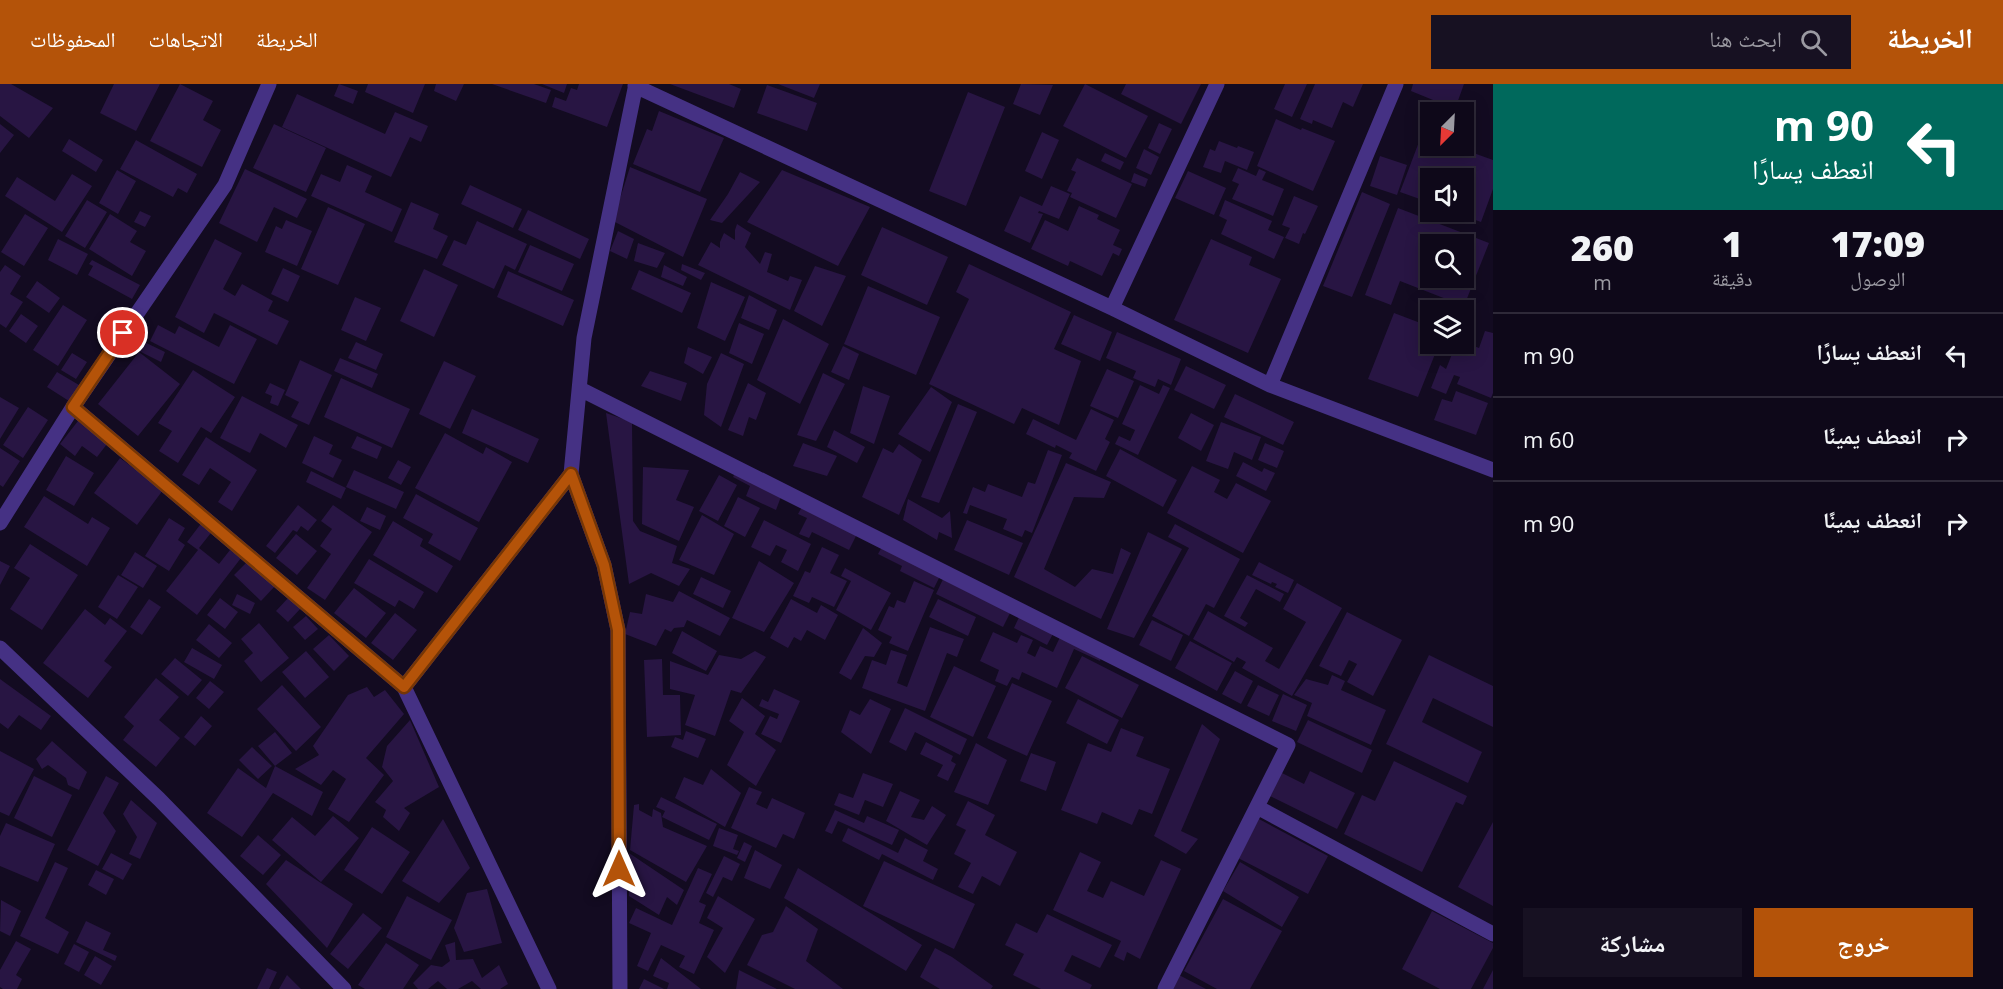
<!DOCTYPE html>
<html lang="ar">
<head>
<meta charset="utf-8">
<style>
  body { margin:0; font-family:"Open Sans","Noto Naskh Arabic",sans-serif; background:#171122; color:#f1f3f6; direction:rtl; height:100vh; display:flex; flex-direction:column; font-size:22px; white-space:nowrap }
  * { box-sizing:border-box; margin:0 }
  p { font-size:20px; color:#9b9aa2 }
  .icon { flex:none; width:33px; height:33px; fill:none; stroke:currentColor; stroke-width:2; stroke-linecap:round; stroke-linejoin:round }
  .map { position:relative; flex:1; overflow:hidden; direction:ltr }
  .sheet { display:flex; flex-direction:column; background:#0e0819; width:510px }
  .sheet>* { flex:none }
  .banner { background:#00695c; color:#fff; overflow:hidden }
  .needle { width:39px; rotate:204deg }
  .fabs { position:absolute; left:1420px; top:18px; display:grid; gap:12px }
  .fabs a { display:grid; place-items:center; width:54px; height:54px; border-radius:0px; background:#0e0819; box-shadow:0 3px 15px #0003,0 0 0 2px #2e2938; font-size:30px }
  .pin { position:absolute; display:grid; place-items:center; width:51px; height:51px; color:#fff; margin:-26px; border:3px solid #fff; border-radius:50%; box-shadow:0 2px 6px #0007 }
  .me { position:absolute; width:66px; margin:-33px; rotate:0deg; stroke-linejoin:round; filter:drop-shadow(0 0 4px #0008) }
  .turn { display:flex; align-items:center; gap:21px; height:126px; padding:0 30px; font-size:27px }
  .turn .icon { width:78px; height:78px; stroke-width:2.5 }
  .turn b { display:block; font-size:42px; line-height:51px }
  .eta { display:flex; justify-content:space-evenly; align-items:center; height:102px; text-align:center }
  .eta b { font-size:36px; font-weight:800; line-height:42px }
  .primary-button { display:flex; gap:12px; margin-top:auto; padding:12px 30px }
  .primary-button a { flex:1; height:69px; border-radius:0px; background:#b45309; color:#fff; font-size:24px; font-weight:800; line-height:69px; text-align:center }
  .primary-button a+a { background:#171122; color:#f1f3f6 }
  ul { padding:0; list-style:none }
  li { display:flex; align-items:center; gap:18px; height:84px; padding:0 30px; border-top:2px solid #2e2938 }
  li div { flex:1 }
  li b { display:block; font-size:22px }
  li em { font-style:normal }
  header { display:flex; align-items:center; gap:36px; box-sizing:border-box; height:84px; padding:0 30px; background:#b45309; color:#fff }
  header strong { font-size:28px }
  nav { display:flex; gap:33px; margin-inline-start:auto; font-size:21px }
  .search { width:420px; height:54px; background:#171122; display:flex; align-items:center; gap:15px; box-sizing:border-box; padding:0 21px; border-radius:0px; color:#9b9aa2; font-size:22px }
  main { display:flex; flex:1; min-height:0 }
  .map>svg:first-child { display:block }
  .building { fill:#281543; fill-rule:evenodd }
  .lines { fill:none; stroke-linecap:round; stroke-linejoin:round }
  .minor { stroke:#453184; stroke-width:15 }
  .tertiary { stroke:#453184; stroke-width:15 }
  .route-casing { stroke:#753606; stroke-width:15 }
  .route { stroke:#b45309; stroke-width:10 }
</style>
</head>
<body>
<header>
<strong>الخريطة</strong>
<div class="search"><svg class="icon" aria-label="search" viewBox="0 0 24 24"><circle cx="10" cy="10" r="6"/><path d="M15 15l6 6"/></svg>ابحث هنا</div>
<nav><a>الخريطة</a><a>الاتجاهات</a><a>المحفوظات</a></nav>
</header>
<main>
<section class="sheet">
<div class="banner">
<div class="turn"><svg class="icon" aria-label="left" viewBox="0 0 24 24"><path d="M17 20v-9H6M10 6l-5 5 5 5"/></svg><div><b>90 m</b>انعطف يسارًا</div></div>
</div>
<div class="eta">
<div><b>17:09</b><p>الوصول</p></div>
<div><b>1</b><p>دقيقة</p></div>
<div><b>260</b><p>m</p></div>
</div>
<ul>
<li><svg class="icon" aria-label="left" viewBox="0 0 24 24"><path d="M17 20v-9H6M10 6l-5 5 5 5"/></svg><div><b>انعطف يسارًا</b></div><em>90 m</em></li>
<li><svg class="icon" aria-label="right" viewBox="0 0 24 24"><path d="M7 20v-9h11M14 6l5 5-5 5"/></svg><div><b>انعطف يمينًا</b></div><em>60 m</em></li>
<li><svg class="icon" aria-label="right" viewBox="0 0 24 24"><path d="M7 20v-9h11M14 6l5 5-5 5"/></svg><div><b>انعطف يمينًا</b></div><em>90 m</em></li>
</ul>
<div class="primary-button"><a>خروج</a><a>مشاركة</a></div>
</section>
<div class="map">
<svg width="1493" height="905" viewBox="0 0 1493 905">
  <rect width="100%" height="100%" fill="#130b21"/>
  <path class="building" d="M0 0H11L53 24 29 54 0 32Z
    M114 0H160L136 47 100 29Z
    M180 0 213 17 203 36 221 46 202 83 150 57Z
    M339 0 358 7 353 20 334 12Z
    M368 0H425L413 29 365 8Z
    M436 0H464L456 17 434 7Z
    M492 0H534L551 6 546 19Z
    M542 0H567L564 9Z
    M579 0H623L607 43 552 23 555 13 566 17 571 4 577 6Z
    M670 0H729L741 5 734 24Z
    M778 0H820L814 14Z
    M1021 0 1053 1 1040 31 1013 20Z
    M1085 0 1148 32 1126 74 1063 42Z
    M1126 0H1201L1181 40 1121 10Z
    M1285 0H1307L1292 33 1274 25Z
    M1315 0H1363L1353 23 1343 18 1332 44 1313 36 1312 40 1300 35Z
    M1413 0H1464L1455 25 1411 7Z
    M767 1 817 19 807 47 757 29Z
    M968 8 1005 23 966 122 929 107Z
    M297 10 385 50 395 28 428 42 421 58 410 53 391 93 282 43Z
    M659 27 724 54 700 108 633 80 647 45 652 47Z
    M1276 35 1301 46 1302 44 1335 57 1313 107 1257 82Z
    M1159 39 1172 45 1160 70 1148 64Z
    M0 40 14 51 0 69Z
    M274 40 326 64 306 108 253 84Z
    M1042 48 1059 56 1042 95 1025 87Z
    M1422 50 1431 53V62H1454L1493 76V105L1481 138 1454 128H1464V94H1431V119L1400 108Z
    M69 55 103 76 96 88 62 67Z
    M136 56 197 90 187 109 178 104 173 113 120 85Z
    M1219 57 1237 64 1238 62 1254 68 1247 86 1225 77 1221 89 1203 83 1210 65 1215 67Z
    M1144 65 1159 73 1151 91 1136 84Z
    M1105 69 1124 78 1120 86 1101 77Z
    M1380 72 1407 81 1397 111 1370 102Z
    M1077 74 1132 100 1116 134 1070 113 1072 109 1067 107 1076 88 1071 86Z
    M347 81 372 92 365 108 402 125 392 148 311 112 321 90 340 98Z
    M630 83 707 115 683 173 613 137Z
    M1238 84 1256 92 1259 85 1266 88 1262 96 1284 105 1273 132 1232 115 1239 100 1232 97Z
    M245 85 307 115 297 134 274 123 257 158 219 139Z
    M117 86 136 97 118 130 99 119Z
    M782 86 870 123 838 182 747 138Z
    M1188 87 1226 104 1214 131 1175 114Z
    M740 88 760 98 722 139 710 136 728 110Z
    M1134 89 1148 95 1145 103 1131 98Z
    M72 90 92 102 62 148 5 112 17 93 55 117Z
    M470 101 522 125 513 144 461 120Z
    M1051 102 1070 110 1059 135 1039 127 1038 129 1043 130 1030 159 1004 147 1020 112 1042 122Z
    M1362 108 1390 120 1352 213 1323 202Z
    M1294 112 1318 122 1305 150 1303 149 1299 160 1285 154 1290 144 1282 141Z
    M87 116 107 128 85 164 65 152Z
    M1225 116 1272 137 1268 146 1284 153 1274 175 1221 150 1227 136 1219 132Z
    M411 118 439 130 433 145 448 152 437 175 394 158Z
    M1079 122 1099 131 1097 135 1120 146 1113 161 1122 165 1119 172 1113 169 1102 192 1070 177 1068 182 1031 165 1045 136 1068 147Z
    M328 123 365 140 338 201 301 185Z
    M1398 124 1489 159 1464 222 1400 197 1391 221 1365 211ZM1431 160H1464V194H1431Z
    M528 126 589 155 580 175 518 146Z
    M140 127 151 132 145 143 134 138Z
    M25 130 48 144 24 182 1 168Z
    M110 130 137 147 130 158 146 167 132 192 89 165Z
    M286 136 312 147 297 182 265 168 276 142 282 145Z
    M477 137 527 160 515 186 505 181 494 205 442 181 454 156 466 161Z
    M737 140 751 149 745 163 760 180 765 168 772 170 767 188 788 197 790 192 802 196 790 226 698 181 711 158 720 164V158L724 149 735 156V146Z
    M882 143 948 173 927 221 861 191Z
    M618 147 634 155 627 175 610 167Z
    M58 155 88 170 77 191 48 176Z
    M215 155 242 169 223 205 235 212 242 200 273 217 268 227 289 237 277 261 214 229 204 249 175 233Z
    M1211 155 1252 173 1249 181 1281 195 1248 269 1174 236Z
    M638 159 665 169 657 184 634 177Z
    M530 161 574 180 562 207 518 188Z
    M92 176 140 201 132 215 88 191 93 182 89 180Z
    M682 180 705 189 701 196 681 186Z
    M969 180 1071 228 1054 265 1081 277 1059 341 1022 324 1014 340 929 300 969 215 956 208Z
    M5 181 21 192 10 210 23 218 6 244 0 240V188Z
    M664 181 687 193 683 202 661 193Z
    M815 182 846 192 822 242 794 227Z
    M283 184 300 192 288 218 271 210Z
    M424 185 458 201 434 253 400 237Z
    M639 186 691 209 682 229 631 205Z
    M508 187 574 216 563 242 497 213Z
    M37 197 60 214 49 229 26 213Z
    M711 198 745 213 725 257 697 244Z
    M868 202 940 233 916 291 844 260Z
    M749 211 777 226 769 246 741 234Z
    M355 213 381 224 366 257 341 246Z
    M63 221 87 236 58 282 33 266Z
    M1394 229 1431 243V260H1439L1418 313 1368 295Z
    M21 230 38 242 26 259 9 247Z
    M1074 231 1112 248 1100 277 1061 260Z
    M783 235 829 260 800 320 757 296Z
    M739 239 764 250 752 280 729 269Z
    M158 241 175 250 179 242 219 263 230 241 257 255 234 300 150 257Z
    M1485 247 1493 249V309L1491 314 1457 300 1460 293 1454 291 1446 310 1431 304 1440 281 1446 285 1456 260 1464 258 1479 264Z
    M1117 248 1181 275 1171 301 1158 295 1155 303 1133 294 1136 287 1106 274Z
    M138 255 165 268 161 278 133 264Z
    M356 258 383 270 376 286 348 274Z
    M843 262 859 270 849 296 831 288Z
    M688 263 712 273 703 290 684 279Z
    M139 268 180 300 138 352 98 320Z
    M72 269 87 278 76 295 61 286Z
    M721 269 744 280 721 343 704 331 707 300Z
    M340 274 378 290 372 304 334 287Z
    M300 276 332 291 309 341 291 333 299 318 285 311Z
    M444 277 476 292 450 345 419 330Z
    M1186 282 1226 301 1214 325 1174 306Z
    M1107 285 1134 297 1118 334 1090 322Z
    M193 286 235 313 211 349 201 343 178 379 159 367 172 347 158 339Z
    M650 287 687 299 681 317 641 302Z
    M57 288 79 301 69 317 47 303Z
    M823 289 845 300 816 357 797 351Z
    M341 294 410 325 392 364 324 333Z
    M270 299 285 306 278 322 270 319 272 312 265 309Z
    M748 299 766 309 756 336 749 333 743 352 728 346Z
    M1140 301 1159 310 1163 301 1170 304 1138 371 1115 360 1119 352 1130 357 1135 346 1122 340Z
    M863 302 890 312 874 360 850 349Z
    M931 303 952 318 930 368 898 350Z
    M1456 307 1488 319 1476 351 1434 336 1442 315 1452 318Z
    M1235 310 1294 338 1283 361 1224 333Z
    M242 312 298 341 286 364 260 349 250 369 220 354Z
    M0 313 19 324 0 355Z
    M958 320 977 328 939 419 921 413Z
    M28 323 48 336 23 374 3 361Z
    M472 325 539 355 528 379 462 349Z
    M1091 325 1114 336 1105 355 1110 358 1096 387 1069 374 1072 369 1056 361 1055 364 1026 350 1033 335 1076 356Z
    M606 329 632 338 633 437 640 447 677 462 672 479 690 485 679 502 651 489 629 500Z
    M1191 329 1214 341 1201 367 1178 354Z
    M78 337 107 360 97 373 82 362 75 372 60 360Z
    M1221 338 1261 353 1252 376 1234 368 1228 385 1206 377Z
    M834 346 865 363 857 379 827 363Z
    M445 349 483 370 486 363 512 378 479 438 415 404Z
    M314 352 333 361 329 370 342 376 333 394 302 379Z
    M357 352 382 363 377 375 351 364Z
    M206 353 257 386 232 427 218 418 231 398 210 384 199 401 182 391Z
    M803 359 837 372 827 392 793 382Z
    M1265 359 1284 367 1277 384 1258 376Z
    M899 360 922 376 899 431 862 413 883 364 893 369Z
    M0 364 20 377 3 403 0 401Z
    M1120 365 1177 396 1163 423 1106 392Z
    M1048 366 1062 371 1032 449 1025 446 1022 453 1003 445 1007 435 970 421 967 430 963 429 973 403 985 408 988 400 1022 413 1028 398 1035 400Z
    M66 372 94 389 74 422 46 406Z
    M120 374 163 406 137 441 94 409Z
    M398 376 411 383 401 401 388 394Z
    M1243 378 1262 388 1264 384 1275 389 1266 407 1236 392Z
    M1066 379 1111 398 1104 414 1074 413 1044 485 1075 503 1092 485 1113 490 1121 464 1131 469 1101 535 1014 493Z
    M1192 382 1220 396 1214 408 1227 415 1236 399 1271 417 1243 469 1167 429Z
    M643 383 689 386 676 416 694 423 679 457 642 440Z
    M354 386 404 408 396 425 346 403Z
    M311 387 346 404 341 415 306 398Z
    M735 389 782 410 776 426 746 412 750 402 733 393Z
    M719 391 737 401 718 437 699 427Z
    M416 410 478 444 460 477 428 459 433 450 403 434Z
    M44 412 88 440 92 433 110 444 87 482 24 443Z
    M738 413 760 424 745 453 724 442Z
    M908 415 942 434 950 427 952 454 939 448 937 456 903 436Z
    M298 421 317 436 308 447 301 442 297 448 293 446 275 469 266 462Z
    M333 421 372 448 325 516 307 504 331 470 320 462 332 445 321 437Z
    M803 421 858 448 849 466 812 448 809 454 799 450 807 434 798 430Z
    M367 423 386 432 380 446 360 437Z
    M702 431 734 450 714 491 679 476Z
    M169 434 185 444 178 456 185 461 169 487 145 472Z
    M764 436 811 460 798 487 781 478 787 466 776 461 770 472 751 463Z
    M967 436 1023 459 1009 491 954 466Z
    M203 437 214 445 199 464 219 480 230 466 241 474 197 531 166 507 198 466 187 458Z
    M393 437 423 455 420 462 453 482 437 509 373 471Z
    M1175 440 1240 475 1214 524 1206 520 1189 552 1152 532 1189 464 1168 453Z
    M1148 448 1182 465 1134 554 1107 545Z
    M296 450 317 467 297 491 276 474Z
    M30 460 78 491 42 546 10 525 30 494 14 484Z
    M883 461 941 490 934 504 900 487 902 482 878 470Z
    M822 463 839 471 830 489 847 497 834 523 812 513 809 519 793 512 805 487 810 489Z
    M135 468 157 482 143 504 121 491Z
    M369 475 424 508 414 525 399 516 395 523 354 499Z
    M249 476 276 501 261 517 234 491Z
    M0 477 10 482 0 501Z
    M759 477 794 499 764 548 732 534Z
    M1259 478 1294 496 1288 509 1275 503 1277 500 1272 498 1271 500 1252 491Z
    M845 484 891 509 871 546 836 526 851 497 841 492Z
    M118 491 138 503 117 535 98 523Z
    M1247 491 1284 510 1280 518 1256 505 1240 534 1248 539 1245 543 1224 532Z
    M701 493 731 507 723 524 693 510Z
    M944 493 1012 525 1003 543 936 510Z
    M914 497 934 506 908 567 889 559 892 553 878 546 889 522 894 524 897 516 905 519Z
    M1297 499 1342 524 1292 612 1242 584 1246 578 1237 573 1234 578 1193 555 1208 527 1273 564 1265 577 1279 585 1306 538 1283 525Z
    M354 504 386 529 366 554 334 529Z
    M679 507 730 534 720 552 687 536 684 543 674 544 671 548 665 545 656 562 625 550 630 528 642 530 646 510 673 518Z
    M237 510 255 519 250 530 232 521Z
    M289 513 301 524 288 538 276 527Z
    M220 514 238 528 225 545 207 531Z
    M149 515 161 523 142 551 130 543Z
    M791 515 817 529 821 521 838 531 825 556 807 546 801 557 794 553 788 564 770 554Z
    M938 515 976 533 968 552 929 533Z
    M85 525 105 541 110 534 127 547 104 577 112 583 88 614 43 579Z
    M1347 528 1402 556 1373 612 1347 598 1357 580 1349 576 1341 592 1319 582Z
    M395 529 417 546 393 576 371 559Z
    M1020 531 1054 548 1047 561 1014 544Z
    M306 532 318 545 305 556 293 543Z
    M1152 536 1183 551 1171 577 1139 561Z
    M259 539 289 574 261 598 244 577 253 569 241 555Z
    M209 540 232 559 219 574 196 556Z
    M930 543 964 555 957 573 947 569 925 627 862 604 872 576 886 581 891 566 907 571 897 599 907 603Z
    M863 544 882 559 874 573 865 572 851 596 839 589Z
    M682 547 717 567 706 587 672 569Z
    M993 548 1017 559 1021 551 1033 556 1027 569 1035 573 1040 562 1053 568 1061 551 1103 569 1100 577 1074 565 1057 604 1022 588 1019 596 1012 593 1007 602 995 597 999 586 980 577Z
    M329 551 349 572 334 587 313 565Z
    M1190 557 1232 579 1217 607 1175 584Z
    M192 564 222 581 214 595 184 578Z
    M306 567 329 593 305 614 282 588Z
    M755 567 766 573 741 609 731 606 715 652 685 641 695 611 670 605V577L708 591 719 571 741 575Z
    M1429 571 1493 602V643L1433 614 1422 638 1482 668 1468 699 1386 660Z
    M1082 572 1139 601 1122 634 1065 604Z
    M175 574 202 596 188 612 161 590Z
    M662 575 663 611H680L681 651 647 653 644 576Z
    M954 582 996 602 973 653 930 633Z
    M1235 587 1253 597 1241 620 1222 610Z
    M1332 591 1345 597 1341 606 1386 626 1371 661 1307 632 1312 619 1294 611 1306 595 1328 601Z
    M156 594 179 613 159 636 180 654 156 683 123 656 134 642 124 633Z
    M0 595 51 632 41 646 19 631 8 645 0 639Z
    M210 597 224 608 209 625 196 614Z
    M1012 599 1052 617 1027 672 987 654Z
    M282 601 321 643 296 667 257 625Z
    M1258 601 1279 611 1269 632 1247 622Z
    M367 603 374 613 385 606 404 630 366 674 384 691 349 738 328 725 346 695 333 686 321 701 295 685 319 671 313 662 348 611Z
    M774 605 800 617 781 659 761 650 770 632 777 635 779 630 759 622 762 615 768 618Z
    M1283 610 1307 621 1296 647 1272 637Z
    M742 614 765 632 755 650 776 666 756 702 727 681 744 648 729 637Z
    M870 615 891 625 871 670 841 648 850 626 860 631Z
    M1078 615 1119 636 1107 660 1066 639Z
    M905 624 967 655 960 671 915 648 906 667 889 658Z
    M201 632 212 642 195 662 184 653Z
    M410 636 439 703 404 724 410 729 399 747 383 733 386 726 375 718 393 697 382 683 387 662Z
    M1308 636 1372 666 1362 689 1297 658Z
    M1202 640 1220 655 1181 747 1198 755 1186 770 1154 752Z
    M1121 644 1144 653 1136 672 1170 685 1152 730 1139 725 1132 741 1102 728 1097 740 1061 726 1088 659 1111 668Z
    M686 647 706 655 698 674 671 663 675 653 683 656Z
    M275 648 292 669 275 682 258 662Z
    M52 657 87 688 79 706 68 701 66 694 48 681 42 685 36 675Z
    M926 658 953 672 951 677 956 680 948 697 937 692 943 681 920 670Z
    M976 659 1007 676 988 721 954 708Z
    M252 663 272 682 258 695 239 676Z
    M0 667 34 685 9 732 0 728Z
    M1031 669 1056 678 1046 707 1020 697Z
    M1394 677 1467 712 1463 721 1456 718 1422 788 1344 750 1362 711 1375 717Z
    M275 682 323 708 312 732 273 709 242 753 207 729 238 684 266 704Z
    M711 685 741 709 725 743 675 714 684 693 703 701Z
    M1310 687 1355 709 1337 745 1270 712 1282 689 1304 700Z
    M863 689 893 700 883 723 865 716 859 731 834 721 839 709 853 714Z
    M34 692 72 711 52 753 14 734Z
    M106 692 119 699 103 729 116 747 98 782 67 766Z
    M749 703 762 708 756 720 767 725 772 714 805 729 794 755 783 750 776 764 731 744Z
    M900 707 920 716 911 733 924 736 932 722 946 731 927 761 886 737Z
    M661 713 717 740 709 756 662 733 665 727 656 723Z
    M131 716 157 739 140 775 129 770 137 753 123 730Z
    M968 717 995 731 985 751 1017 768 1000 802 982 792 973 810 958 803 971 779 954 770 966 746 956 741Z
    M639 720V726L652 733 653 725 661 729 663 743 707 762 686 798 630 766 634 721Z
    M835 726 864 739 867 732 899 746 892 761 838 737 832 750 825 747Z
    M333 732 359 754 321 798 272 756 292 733 315 752Z
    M443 735 470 784 439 819 402 797Z
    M1259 735 1328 772 1308 810 1238 774Z
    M1493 738V822L1458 803Z
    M6 739 55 760 38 798 0 782V752Z
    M372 743 410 768 382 810 344 786Z
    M719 744 738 751 733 765 739 767 737 771 713 762Z
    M848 744 898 769 905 754 928 766 923 777 938 785 933 796 882 770 879 776 842 757Z
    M258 751 281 771 263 791 240 772Z
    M744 758 752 762 745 778 737 774Z
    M755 766 782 781 770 805 744 794Z
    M1080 768 1101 778 1087 807 1103 814 1111 797 1144 812 1161 776 1181 785 1140 875 1127 868 1124 877 1114 872 1121 857 1053 826Z
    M111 769 132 780 123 796 102 785Z
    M629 769 684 806 677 821 667 813 659 831 629 812Z
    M724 772 740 780 732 797 723 793 713 813 706 809Z
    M286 776 353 820 327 864 266 800Z
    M884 777 975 820 954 865 863 822Z
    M55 778 68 784 45 834 69 848 58 870 20 852Z
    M1240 778 1299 813 1282 843 1223 807Z
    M698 784 712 790 699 818 706 821 699 839 714 846 694 890 679 883 685 872 661 861 648 887 637 882 651 849 629 839 636 824 672 841Z
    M798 784 922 861 906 887 784 814Z
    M96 786 114 795 106 811 88 801Z
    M487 805 502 859 464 868 454 844 467 809Z
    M407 812 452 836 431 876 386 853Z
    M718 812 755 835 725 889 707 873 723 844 707 834Z
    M1223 815 1282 847 1250 905H1217L1184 887Z
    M1 816 21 827 10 852 0 847Z
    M786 822 818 845 806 877 843 905H795L747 881 762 851 773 848Z
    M1432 827 1493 859V864L1471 905H1440L1402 885Z
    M363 829 382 844 348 885 330 870Z
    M1047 830 1112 861 1100 884 1072 871 1064 887 1092 901 1090 905H1041L1013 891 1024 870 1005 861 1016 839 1037 849Z
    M86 837 111 849 103 866 117 872 115 877 76 858Z
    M16 857 31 865 16 891 22 895 17 905H3L0 903V886Z
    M455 858 456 876 473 875 482 894 499 881 508 900 500 905H481L472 897 458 905H447L438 897 428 905H418L413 899 431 881 442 883 450 877 445 861Z
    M386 859 419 881 403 905H365L358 901Z
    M74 860 89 868 79 888 64 880Z
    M935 864 952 873 993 902 991 905H940L920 893Z
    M95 872 112 882 101 901 84 891Z
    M661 874 701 905H667L669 899 653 892Z
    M267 884 277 888 269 905H257Z
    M739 886 777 905H736Z
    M1493 886V905H1483Z
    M287 891 301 905H279Z
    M1179 891 1206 905H1172Z
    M644 895 664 905H639Z"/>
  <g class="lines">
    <path class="minor" d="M635 2 1112 224 1270 301 1493 386
      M1112 224 1217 0
      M1270 301 1396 0
      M580 305 1288 661 1165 905
      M73 323 404 603 549 905
      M0 439 73 323 225 101 269 0
      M404 603 571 390
      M1257 723 1493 850
      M620 905 618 546 604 481 571 390 584 254 636 0"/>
    <path class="tertiary" d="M0 564 159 715 344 905"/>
  </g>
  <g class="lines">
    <g class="route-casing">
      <path id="route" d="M123 249 73 323 404 603 571 390 604 481 618 546 619 785"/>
    </g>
    <use href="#route" class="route"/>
  </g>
</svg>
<div class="fabs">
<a><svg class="needle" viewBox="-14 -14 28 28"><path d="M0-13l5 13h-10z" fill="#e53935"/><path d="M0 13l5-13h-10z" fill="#9b9aa2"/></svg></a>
<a><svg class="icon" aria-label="sound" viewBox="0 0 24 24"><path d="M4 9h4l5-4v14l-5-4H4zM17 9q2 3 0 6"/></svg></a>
<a><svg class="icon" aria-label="search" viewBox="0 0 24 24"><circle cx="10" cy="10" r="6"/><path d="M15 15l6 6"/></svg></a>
<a><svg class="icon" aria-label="layers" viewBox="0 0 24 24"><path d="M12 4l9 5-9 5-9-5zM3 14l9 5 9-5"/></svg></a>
</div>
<div class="pin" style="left:123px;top:249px;background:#d93025"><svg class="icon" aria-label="arrive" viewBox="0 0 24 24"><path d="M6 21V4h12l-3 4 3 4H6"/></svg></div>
<svg class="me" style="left:619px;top:785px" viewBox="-20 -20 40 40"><path d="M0-17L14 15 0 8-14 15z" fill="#b45309" stroke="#fff" stroke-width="4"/></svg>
</div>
</main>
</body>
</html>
